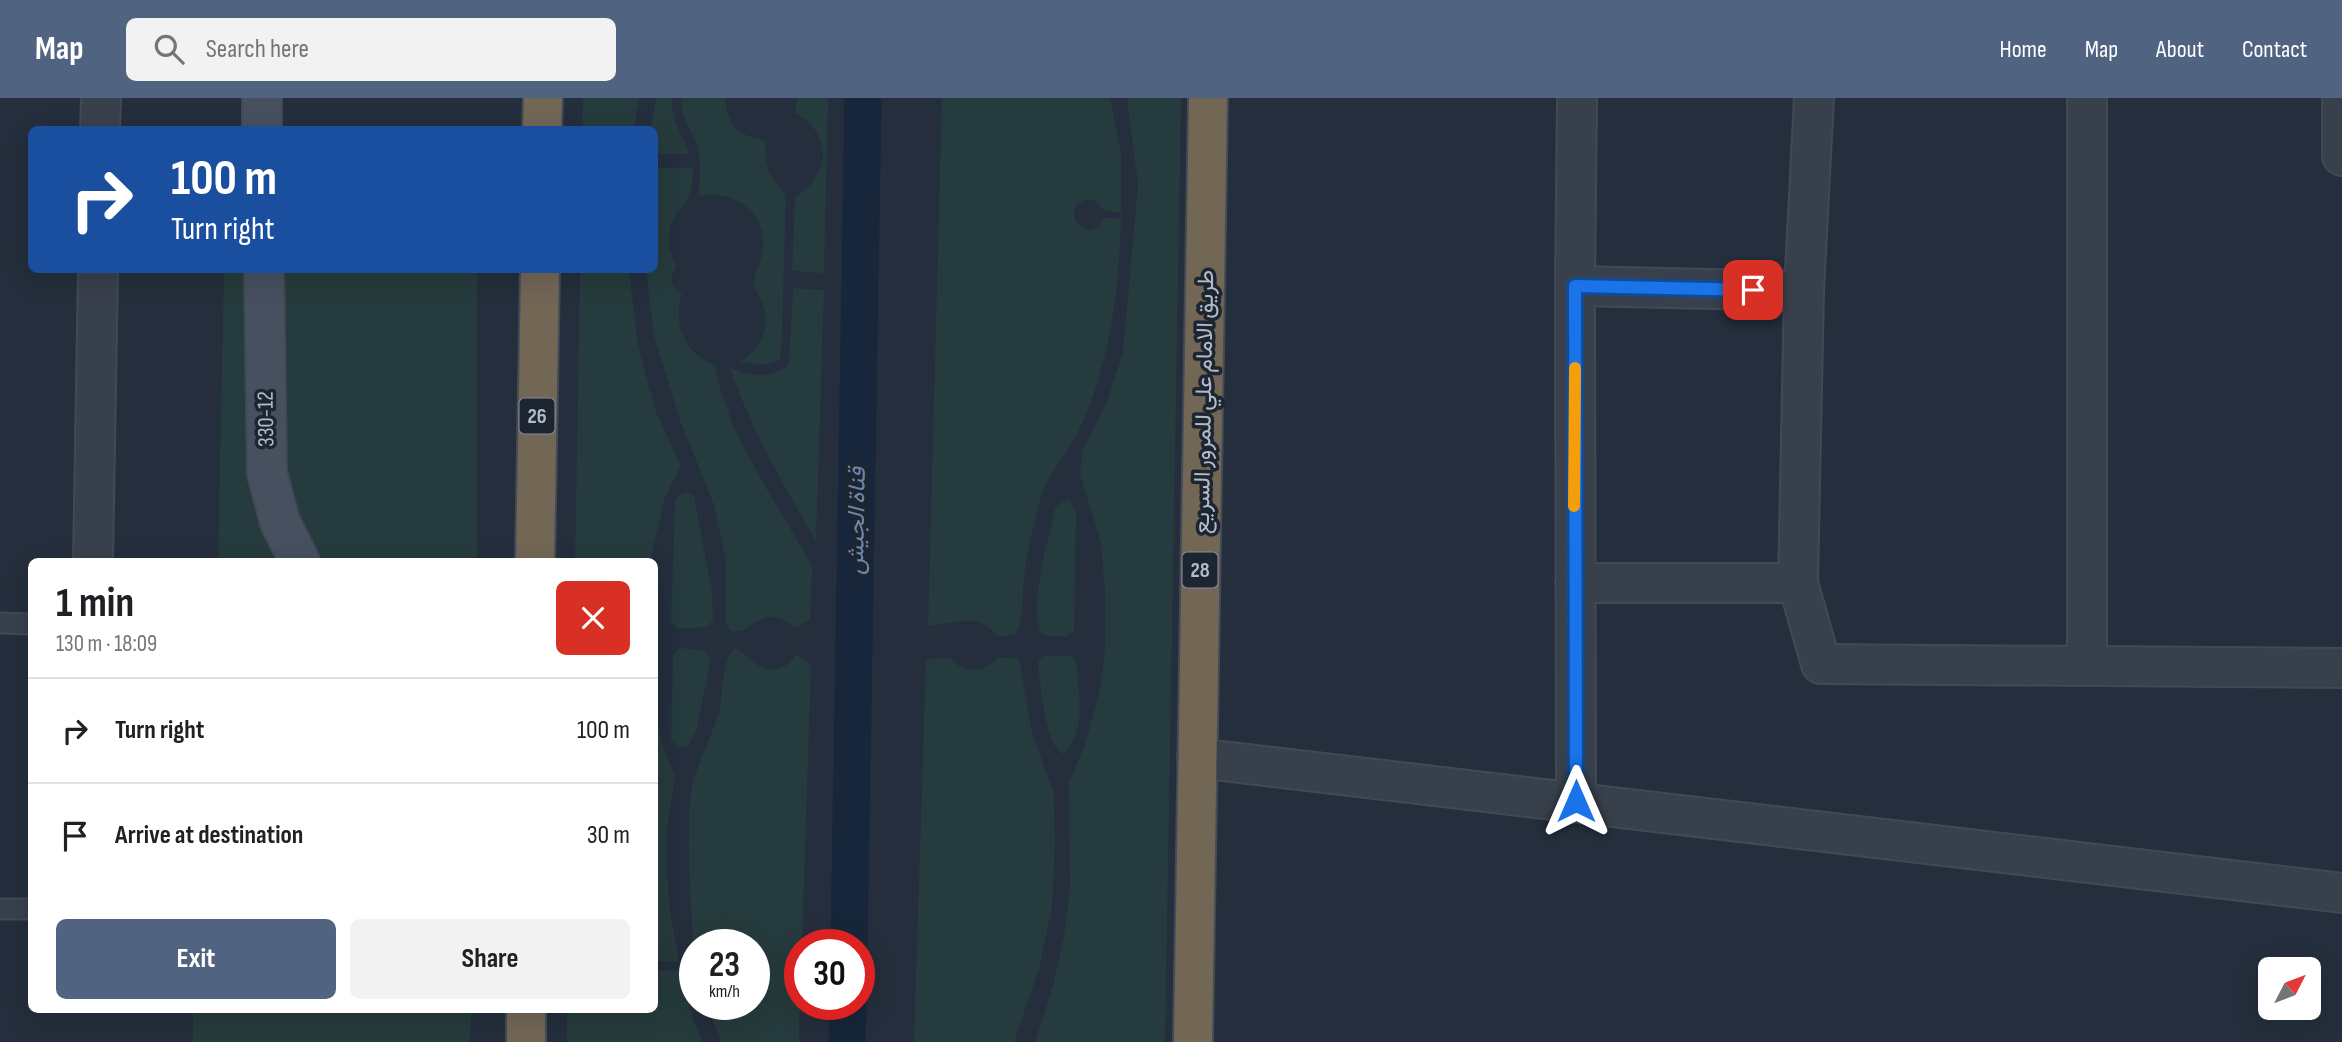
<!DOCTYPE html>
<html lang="en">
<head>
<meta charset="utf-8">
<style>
  body { margin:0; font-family:"Sofia Sans Condensed",Vazirmatn,sans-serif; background:#f2f2f2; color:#202124; height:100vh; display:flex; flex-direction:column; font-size:26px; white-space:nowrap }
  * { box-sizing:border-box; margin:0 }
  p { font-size:23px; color:#757577 }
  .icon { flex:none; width:38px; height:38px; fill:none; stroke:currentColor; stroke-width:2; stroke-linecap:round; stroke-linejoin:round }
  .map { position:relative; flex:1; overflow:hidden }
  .drawer { position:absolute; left:28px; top:460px; width:630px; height:455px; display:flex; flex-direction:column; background:#fff; border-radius:10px; box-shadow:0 7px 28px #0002 }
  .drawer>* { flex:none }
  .guide { position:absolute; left:28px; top:28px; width:630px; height:147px; border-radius:10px; box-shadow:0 7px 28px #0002; background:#1a4fa0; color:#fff; overflow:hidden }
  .needle { width:46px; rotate:48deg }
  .buttons { position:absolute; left:2258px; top:859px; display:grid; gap:14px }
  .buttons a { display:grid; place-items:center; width:63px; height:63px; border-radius:10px; background:#fff; box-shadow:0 7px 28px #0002; font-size:35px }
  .speed { position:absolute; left:679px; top:831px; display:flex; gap:14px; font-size:35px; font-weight:700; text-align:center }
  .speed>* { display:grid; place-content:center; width:91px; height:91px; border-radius:50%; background:#fff; box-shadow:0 7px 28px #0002; line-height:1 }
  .speed small { font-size:18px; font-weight:400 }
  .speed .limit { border:10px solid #d22; background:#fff; color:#111 }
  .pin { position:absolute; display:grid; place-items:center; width:60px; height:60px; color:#fff; margin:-30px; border-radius:14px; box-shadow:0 4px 10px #0006 }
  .me { position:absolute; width:77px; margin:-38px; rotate:0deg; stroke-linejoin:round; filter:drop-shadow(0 0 5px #0008) }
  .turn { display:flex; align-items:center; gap:24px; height:147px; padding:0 28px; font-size:32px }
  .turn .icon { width:91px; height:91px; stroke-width:2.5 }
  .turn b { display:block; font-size:49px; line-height:60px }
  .round { display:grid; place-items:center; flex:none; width:74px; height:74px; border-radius:10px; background:#f2f2f2 }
  .overview { display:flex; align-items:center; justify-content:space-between; height:119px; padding:0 28px }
  h1 { font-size:42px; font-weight:700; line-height:52px }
  .button { display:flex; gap:14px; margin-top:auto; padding:14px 28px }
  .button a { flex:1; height:80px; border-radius:10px; background:#506482; color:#fff; font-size:28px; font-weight:700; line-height:80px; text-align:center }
  .button a+a { background:#f2f2f2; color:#202124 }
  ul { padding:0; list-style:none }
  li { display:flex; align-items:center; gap:21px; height:105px; padding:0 28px; border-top:2px solid #e0e0e0 }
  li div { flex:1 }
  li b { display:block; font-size:26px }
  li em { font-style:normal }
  header { display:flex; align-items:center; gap:42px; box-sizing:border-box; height:98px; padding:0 35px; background:#506482; color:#fff }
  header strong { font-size:33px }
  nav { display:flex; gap:38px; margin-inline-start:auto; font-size:24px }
  .search { width:490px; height:63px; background:#f2f2f2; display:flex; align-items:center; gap:18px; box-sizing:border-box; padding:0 24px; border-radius:10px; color:#757577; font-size:26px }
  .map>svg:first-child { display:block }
  .green { fill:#263b3d }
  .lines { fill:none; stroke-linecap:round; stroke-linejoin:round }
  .canal { stroke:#17263a; stroke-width:37 }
  .lane-casing { stroke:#414955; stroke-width:23 }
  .street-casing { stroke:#414955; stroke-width:42 }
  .secondary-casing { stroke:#414955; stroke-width:42 }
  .highway-casing { stroke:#434b57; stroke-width:42 }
  .lane { stroke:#38404c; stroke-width:19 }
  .street { stroke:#38404c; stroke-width:38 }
  .secondary { stroke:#46505f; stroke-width:38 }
  .highway { stroke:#726655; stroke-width:38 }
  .route-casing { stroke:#114b97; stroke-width:18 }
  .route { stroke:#1a73e8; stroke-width:12 }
  .slow { stroke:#f59e0b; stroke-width:12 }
  .labels { text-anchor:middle; stroke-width:7; stroke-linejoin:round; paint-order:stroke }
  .shield { fill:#1d2531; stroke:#868e9b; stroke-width:2 }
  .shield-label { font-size:21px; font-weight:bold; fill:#b3bbc8 }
  .street-label { font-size:23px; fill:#b3bbc8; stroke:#1d2531 }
  .water-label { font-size:24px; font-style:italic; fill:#6d86a6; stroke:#1d2531 }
</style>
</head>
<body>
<header>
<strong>Map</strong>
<div class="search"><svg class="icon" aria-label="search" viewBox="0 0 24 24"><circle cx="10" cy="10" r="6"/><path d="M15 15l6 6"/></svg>Search here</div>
<nav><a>Home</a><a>Map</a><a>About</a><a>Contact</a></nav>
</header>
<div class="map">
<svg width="2342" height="944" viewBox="0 0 2342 944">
  <rect width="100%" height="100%" fill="#242e3c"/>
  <path class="green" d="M583 0H639L634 31H582Z
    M656 0H673C669 20 683 38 690 56H655L654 32 651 31Z
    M682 0H726C725 25 740 40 765 42L766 64 770 76 786 97 782 236 780 262 769 266 740 265C770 243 773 217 753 188 755 176 760 166 762 155 770 117 735 92 701 98L698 94C701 79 701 64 697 48 692 31 678 19 682 0Z
    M797 0H828L824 175 792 173 795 99C831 78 833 35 795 15Z
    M942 0H1110L1121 55V115L1103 112C1099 105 1094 99 1085 102 1057 112 1089 152 1104 119L1121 121C1119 190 1110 267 1080 330 1068 355 1047 377 1039 405 1033 429 1027 454 1024 479 1022 497 1025 520 1015 536L997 539C978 511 956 527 928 528Z
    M1127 0H1181L1165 944H1035L1053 888 1064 838 1070 790 1069 685 1085 646 1100 591 1105 549V494L1101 445 1080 377 1082 354 1106 306 1123 254 1138 87Z
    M655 70H693C692 81 692 93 687 103 684 108 679 111 676 116 665 133 667 152 677 169 668 180 670 189 682 196 672 228 685 254 715 268L720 290 734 330 765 388 812 467 810 522 797 529C788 526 782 519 772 519 754 518 749 536 731 533L726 525V462L714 407 681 325 654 239 646 172H654Z
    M224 172H477V464H218Z
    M580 172H629L638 247 656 314 681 367 665 399 650 464H575Z
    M793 190 824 192 816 443C782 385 752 333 730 270 750 278 767 281 786 269L789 263Z
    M688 394 694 398 712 494 713 522 707 529 678 531 671 523 675 405 679 397Z
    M1070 402 1076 415 1074 533 1066 539 1044 537 1039 533C1031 498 1048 445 1055 410L1062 403Z
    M681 550 705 553 711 562 696 634 687 649 681 650 671 643 673 559 676 553Z
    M736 550C752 559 759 577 780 570 788 568 792 563 796 556L811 567 802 847H800L799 944H721L707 907 754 906V847H695V854L694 849C691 810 688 771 689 732 689 720 689 707 691 695 696 666 711 641 719 614 723 597 722 556 736 550Z
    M1044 558H1072L1076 562C1078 592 1088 632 1064 656 1044 649 1041 586 1038 567L1039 561Z
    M998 559 1019 561 1032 635 1054 695 1055 747 1052 809 1039 871 1014 944H914L926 561 949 560C964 576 984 576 998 559Z
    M654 612 663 648 675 678 667 730V769L669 806 679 864 655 863Z
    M681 872 693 921 702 944H567V912H654L655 873Z
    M193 912H471L470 944H193Z"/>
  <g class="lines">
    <path class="canal" d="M849 847 863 0
      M847 944 848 906"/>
    <g class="lane-casing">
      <path id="lane" d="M0 525 32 526
        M0 811H32"/>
    </g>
    <g class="street-casing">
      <path id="street" d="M1814 0 1804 193 1798 485 1821 566 2342 570
        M2342 0V58
        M100 32 101 0
        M1575 188 1804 193
        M93 464 98 172
        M1575 485H1798
        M2087 568V0
        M1197 660 2342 795
        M1576 703 1575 188 1577 0"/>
    </g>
    <g class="secondary-casing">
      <path id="secondary" d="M262 0V32
        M264 172 267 375 280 424 300 464"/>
    </g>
    <g class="highway-casing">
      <path id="highway" d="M542 32 543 0
        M535 464 540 172
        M526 944V912
        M1193 944 1208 0"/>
    </g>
    <use href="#lane" class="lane"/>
    <use href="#street" class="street"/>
    <use href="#secondary" class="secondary"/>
    <use href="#highway" class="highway"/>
  </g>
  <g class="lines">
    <g class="route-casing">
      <path id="route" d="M1576 703 1575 188 1753 192"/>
    </g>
    <use href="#route" class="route"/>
    <path class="slow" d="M1574 408 1575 270"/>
  </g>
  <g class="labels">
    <g class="shield">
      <rect x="519.5" y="300.5" width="35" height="35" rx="5"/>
      <rect x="1182.5" y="454.5" width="35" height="35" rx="5"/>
    </g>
    <g class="shield-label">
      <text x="537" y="325">26</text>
      <text x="1200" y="479">28</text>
    </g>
    <g class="street-label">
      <text transform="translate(1203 304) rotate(-89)" y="8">طريق الامام علي للمرور السريع</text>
      <text transform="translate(265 321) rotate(-91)" y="8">330-12</text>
    </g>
    <g class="water-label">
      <text transform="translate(856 423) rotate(-89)" y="8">قناة الجيش</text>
    </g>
  </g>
</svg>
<div class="buttons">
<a><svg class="needle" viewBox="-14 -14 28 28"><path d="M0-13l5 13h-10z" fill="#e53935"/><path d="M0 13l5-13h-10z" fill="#757577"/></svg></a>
</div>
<div class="speed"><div>23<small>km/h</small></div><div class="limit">30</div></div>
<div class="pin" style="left:1753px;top:192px;background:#d93025"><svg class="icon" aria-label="arrive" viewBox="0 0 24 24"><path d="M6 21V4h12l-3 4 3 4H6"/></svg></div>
<svg class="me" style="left:1576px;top:703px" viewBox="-20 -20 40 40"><path d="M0-17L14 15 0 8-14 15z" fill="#1a73e8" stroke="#fff" stroke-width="4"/></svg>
<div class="guide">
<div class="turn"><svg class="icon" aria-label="right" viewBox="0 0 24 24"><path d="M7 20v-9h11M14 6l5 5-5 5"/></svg><div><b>100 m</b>Turn right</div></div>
</div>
<section class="drawer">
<div class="overview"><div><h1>1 min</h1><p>130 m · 18:09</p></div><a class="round" style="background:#d93025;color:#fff"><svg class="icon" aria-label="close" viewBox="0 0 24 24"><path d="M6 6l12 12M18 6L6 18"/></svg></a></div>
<ul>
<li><svg class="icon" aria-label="right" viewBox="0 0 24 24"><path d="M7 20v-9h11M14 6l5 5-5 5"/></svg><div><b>Turn right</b></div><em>100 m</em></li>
<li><svg class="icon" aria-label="arrive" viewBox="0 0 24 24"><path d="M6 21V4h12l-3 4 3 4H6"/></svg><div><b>Arrive at destination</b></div><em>30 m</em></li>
</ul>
<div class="button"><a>Exit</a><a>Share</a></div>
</section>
</div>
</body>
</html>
